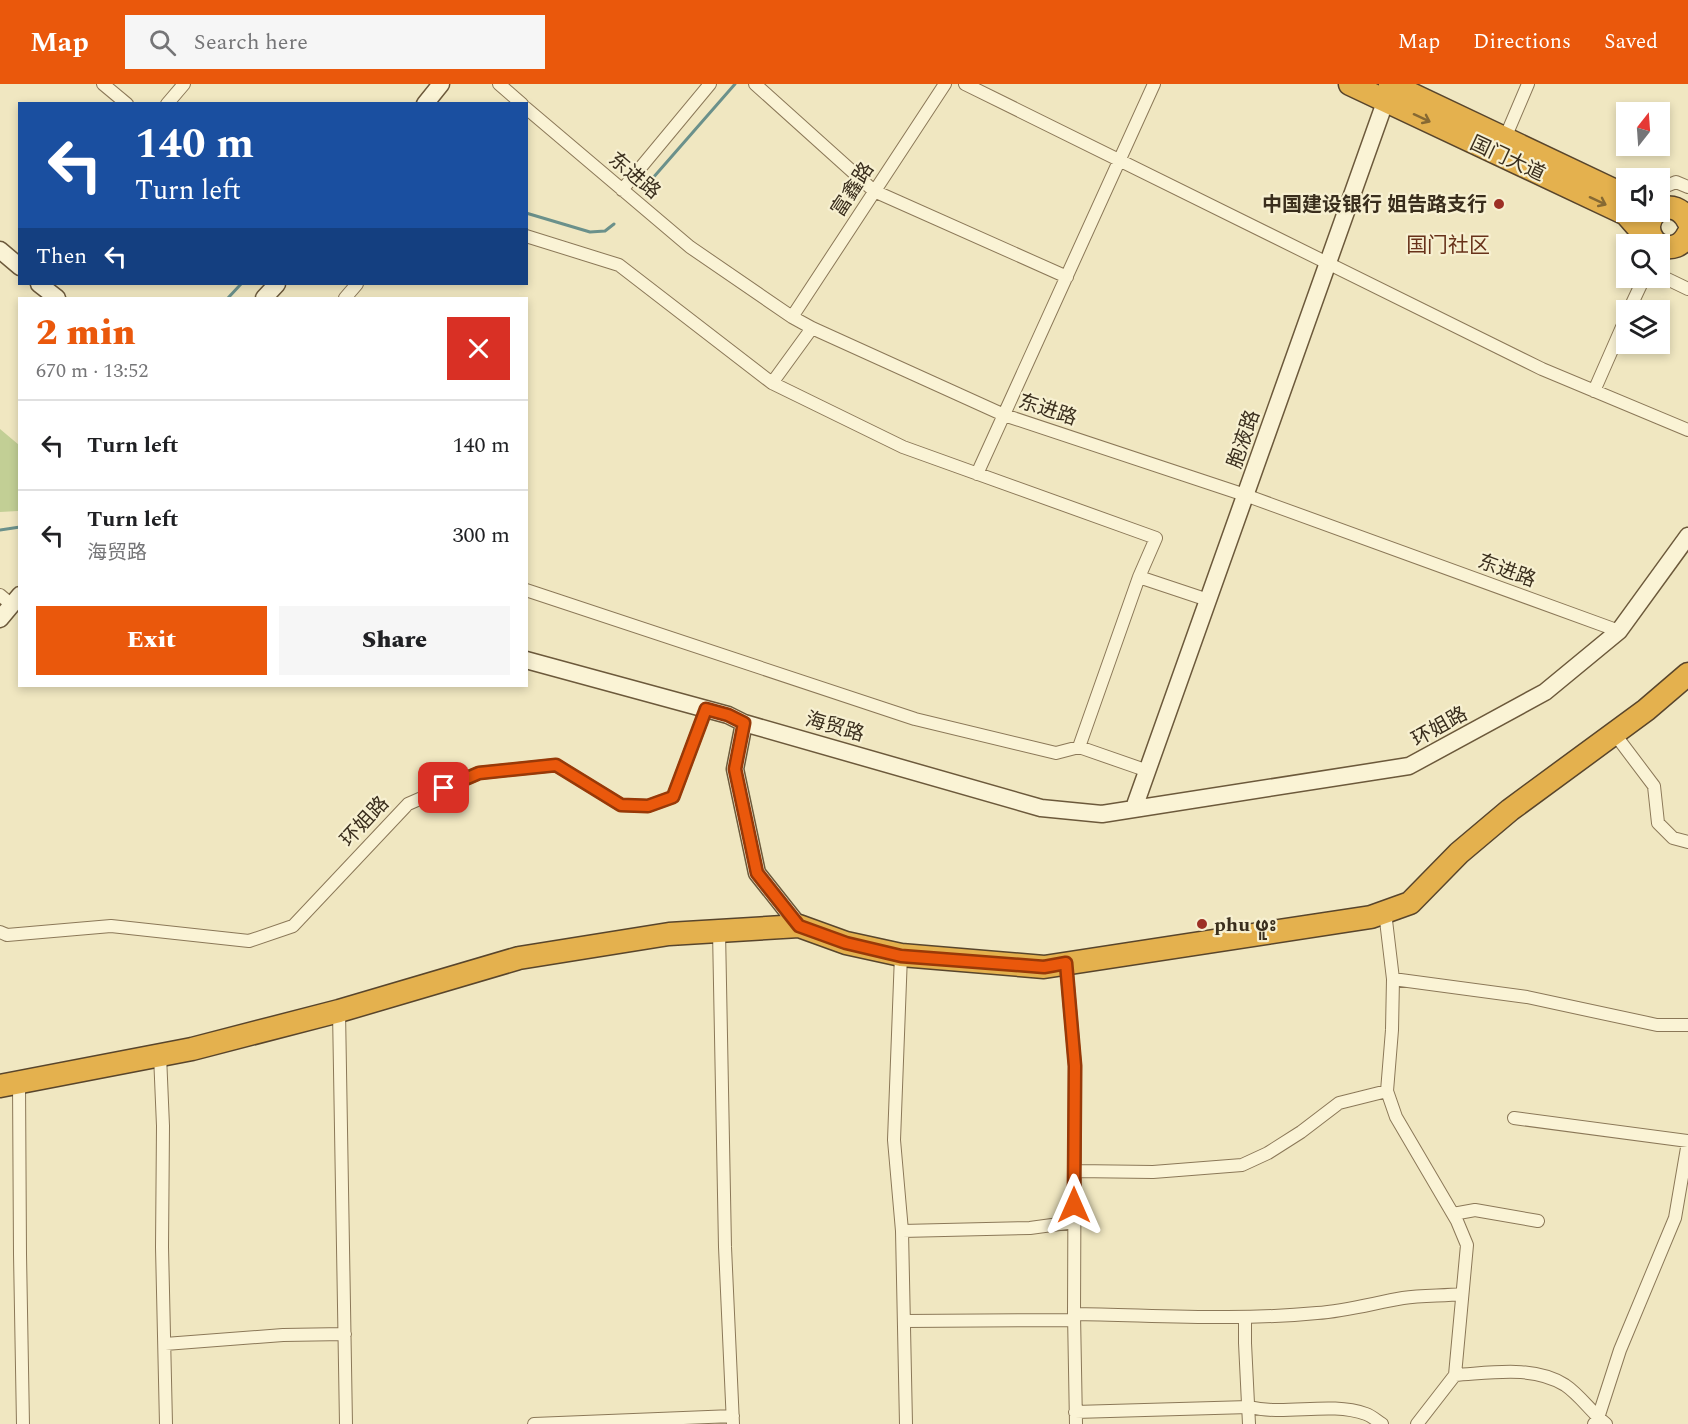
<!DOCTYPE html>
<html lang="en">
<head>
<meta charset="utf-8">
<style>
  body { margin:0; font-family:Spectral,"Noto Sans SC","Noto Sans Myanmar",serif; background:#f6f6f6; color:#202124; height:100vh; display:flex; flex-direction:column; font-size:22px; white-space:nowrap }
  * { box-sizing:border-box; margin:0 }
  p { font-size:20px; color:#757577 }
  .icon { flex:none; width:33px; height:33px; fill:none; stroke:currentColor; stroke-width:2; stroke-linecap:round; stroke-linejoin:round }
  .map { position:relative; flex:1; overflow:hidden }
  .sheet { position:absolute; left:18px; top:213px; width:510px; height:390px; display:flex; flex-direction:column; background:#fff; border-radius:0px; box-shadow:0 3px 9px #0003 }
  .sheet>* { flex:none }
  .hud { position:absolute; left:18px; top:18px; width:510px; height:183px; border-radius:0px; box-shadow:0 3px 9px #0003; background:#1a4fa0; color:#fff; overflow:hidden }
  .needle { width:39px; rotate:17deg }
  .buttons { position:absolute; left:1616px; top:18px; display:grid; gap:12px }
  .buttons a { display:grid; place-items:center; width:54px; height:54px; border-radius:0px; background:#fff; box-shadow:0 3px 9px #0003; font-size:30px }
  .pin { position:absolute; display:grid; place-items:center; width:51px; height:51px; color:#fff; margin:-26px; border-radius:12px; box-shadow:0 3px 9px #0006 }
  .me { position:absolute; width:66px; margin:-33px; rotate:0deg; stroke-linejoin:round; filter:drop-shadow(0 0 4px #0008) }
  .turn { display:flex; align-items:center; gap:21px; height:126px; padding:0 18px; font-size:27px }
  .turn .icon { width:78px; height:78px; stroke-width:2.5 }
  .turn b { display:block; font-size:42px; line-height:51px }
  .then { display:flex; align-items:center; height:57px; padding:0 18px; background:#0003; gap:12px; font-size:22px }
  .round { display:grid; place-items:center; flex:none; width:63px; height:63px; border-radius:0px; background:#f6f6f6 }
  .head { display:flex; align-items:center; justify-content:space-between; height:102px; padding:0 18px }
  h1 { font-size:36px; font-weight:800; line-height:45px; color:#ea580c }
  .cta { display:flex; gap:12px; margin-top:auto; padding:12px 18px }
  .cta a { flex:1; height:69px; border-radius:0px; background:#ea580c; color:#fff; font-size:24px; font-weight:800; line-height:69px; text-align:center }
  .cta a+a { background:#f6f6f6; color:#202124 }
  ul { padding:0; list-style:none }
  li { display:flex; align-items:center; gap:18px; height:90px; padding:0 18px; border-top:2px solid #e0e0e0 }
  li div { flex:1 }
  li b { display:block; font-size:22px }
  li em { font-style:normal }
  header { display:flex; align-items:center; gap:36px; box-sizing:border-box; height:84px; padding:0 30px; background:#ea580c; color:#fff }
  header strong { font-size:28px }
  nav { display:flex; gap:33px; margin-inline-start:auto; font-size:21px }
  .search { width:420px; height:54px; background:#f6f6f6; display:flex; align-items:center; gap:15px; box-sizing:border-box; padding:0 21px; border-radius:0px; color:#757577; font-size:22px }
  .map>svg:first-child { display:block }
  .green { fill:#c2cf95 }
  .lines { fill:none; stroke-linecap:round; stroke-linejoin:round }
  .stream { stroke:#6b918b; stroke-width:3 }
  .street-casing { stroke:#8b7858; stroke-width:14 }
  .secondary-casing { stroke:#6c593b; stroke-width:19 }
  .highway-casing { stroke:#58452c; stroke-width:25 }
  .street { stroke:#faf3d5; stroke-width:12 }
  .secondary { stroke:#faf3d5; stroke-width:16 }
  .highway { stroke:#e4b14e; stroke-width:22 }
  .oneway { stroke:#866933 }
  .route-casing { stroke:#983908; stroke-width:15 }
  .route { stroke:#ea580c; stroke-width:10 }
  .poi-dot { fill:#9d3025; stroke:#f7f0d1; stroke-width:2 }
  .labels { text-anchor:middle; stroke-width:4.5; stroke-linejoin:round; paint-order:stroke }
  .street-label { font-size:20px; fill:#3a2e1d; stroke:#f7f0d1 }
  .poi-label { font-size:20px; font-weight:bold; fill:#3a2e1d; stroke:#f7f0d1; text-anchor:end }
  .neighbourhood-label { font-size:21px; fill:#68321a; stroke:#f7f0d1 }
</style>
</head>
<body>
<header>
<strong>Map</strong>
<div class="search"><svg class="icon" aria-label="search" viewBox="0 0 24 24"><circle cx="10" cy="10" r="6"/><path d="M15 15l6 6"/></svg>Search here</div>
<nav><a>Map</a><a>Directions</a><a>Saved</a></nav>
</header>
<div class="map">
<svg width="1688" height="1340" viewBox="0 0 1688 1340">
  <rect width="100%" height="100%" fill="#f0e7c1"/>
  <path class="green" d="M0 345 19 361 18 427 0 428Z"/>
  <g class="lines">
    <path class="stream" d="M652 95 735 0
      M526 129 590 148 605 147 614 140
      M228 214 241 200
      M0 446 20 443"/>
    <g class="street-casing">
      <path id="street" d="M103 0 127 20
        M499 0 522 20
        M755 0 874 107 1067 193
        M965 0 1542 285 1688 346
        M167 20 184 0
        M526 24 690 163 792 233 812 244 1004 331 1245 411 1619 547
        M1505 54 1528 0
        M1659 105 1676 98 1688 103
        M622 106 710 0
        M526 152 619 181 772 299 903 363 1156 454 1139 493 1079 663 1056 669 915 635 526 506
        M1659 191 1688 205
        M345 214 357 200
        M1629 226 1644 194
        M792 233 945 0
        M772 299 812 244
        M1594 307 1626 234
        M977 390 1154 0
        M1139 493 1208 516
        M0 511 12 521
        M1614 649 1654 702 1658 739 1673 754 1688 758
        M1079 663 1148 687
        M1385 828 1393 895 1392 946 1387 1007 1396 1033 1457 1137 1467 1161 1455 1291 1417 1340
        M719 847 725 1163 733 1340
        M0 848 7 851 111 842 249 857 293 842 408 720 479 689 556 681 621 721 648 722 673 713 706 625
        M901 871 894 1056 902 1147 906 1340
        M1066 879 1075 982 1074 1230 1076 1340
        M1393 895 1527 913 1657 941H1688
        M339 927 346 1340
        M160 971 163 1042 162 1163 166 1340
        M19 998 20 1170 23 1340
        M1514 1034 1688 1057
        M1075 1087 1153 1088 1242 1081 1268 1069 1301 1048 1339 1019 1387 1007
        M1453 1130 1475 1126 1538 1137
        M902 1147 1030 1144 1074 1138
        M1074 1230C1155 1231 1236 1237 1317 1229 1346 1227 1374 1219 1403 1214 1422 1211 1443 1212 1462 1210
        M1245 1234V1259L1249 1340
        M904 1237 1074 1236
        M165 1260 283 1251 345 1250
        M1455 1291C1491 1289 1533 1281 1565 1301 1580 1311 1592 1329 1606 1340
        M1075 1328 1249 1323C1287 1332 1329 1317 1366 1330 1372 1332 1377 1337 1382 1340
        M534 1340 733 1332
        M1594 1340 1598 1334 1620 1266 1675 1134 1688 1058"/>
    </g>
    <g class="secondary-casing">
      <path id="secondary" d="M425 20 441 0
        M0 166 20 183
        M39 200 57 214
        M264 214 277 200
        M0 535 20 511
        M526 576 728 631 744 639 1041 724 1102 730 1409 682 1545 608 1619 547 1688 452
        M744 639 735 685 757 789 799 842
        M1134 724 1389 7"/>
    </g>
    <g class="highway-casing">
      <path id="highway" d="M1350 0 1626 130 1648 155 1658 160
        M1390 0 1626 112
        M1659 126C1671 120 1682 125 1688 137
        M1656 128C1646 137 1647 150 1657 160
        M1659 161C1672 166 1682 162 1688 150
        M0 1002 192 965 339 927 519 874 669 850 799 842 846 859 901 871 1044 883 1371 833 1410 819 1459 769 1510 726 1646 626 1688 590"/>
    </g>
    <use href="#street" class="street"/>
    <use href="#secondary" class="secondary"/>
    <use href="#highway" class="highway"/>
  </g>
  <defs><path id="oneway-shaft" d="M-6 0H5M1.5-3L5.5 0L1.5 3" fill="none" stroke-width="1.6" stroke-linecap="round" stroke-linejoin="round" transform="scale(1.5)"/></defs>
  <g class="oneway">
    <use href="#oneway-shaft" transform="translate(1422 34) rotate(25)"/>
    <use href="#oneway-shaft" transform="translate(1598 117) rotate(25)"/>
  </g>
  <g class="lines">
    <g class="route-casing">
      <path id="route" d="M444 704 479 689 556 681 621 721 648 722 673 713 706 625 728 631 744 639 735 685 757 789 799 842 846 859 901 872 1044 883 1066 879 1075 982 1074 1121"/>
    </g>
    <use href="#route" class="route"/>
  </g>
  <g class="poi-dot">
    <circle cx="1499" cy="120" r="6"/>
    <circle cx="1202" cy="840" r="6"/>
  </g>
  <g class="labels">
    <g class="street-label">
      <text transform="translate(1508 74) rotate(25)" y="7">国门大道</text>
      <text transform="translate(635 91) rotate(40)" y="7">东进路</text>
      <text transform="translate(852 105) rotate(-57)" y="7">富鑫路</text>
      <text transform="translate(1048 325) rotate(18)" y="7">东进路</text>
      <text transform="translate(1243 355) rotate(-71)" y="7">胞液路</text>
      <text transform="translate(1507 486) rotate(20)" y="7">东进路</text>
      <text transform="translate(835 642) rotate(16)" y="7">海贸路</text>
      <text transform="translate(1439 642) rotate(-29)" y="7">环姐路</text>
      <text transform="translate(364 737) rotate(-47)" y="7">环姐路</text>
    </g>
    <g class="poi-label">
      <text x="1487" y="127">中国建设银行 姐告路支行</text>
      <text x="1214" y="847" text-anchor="start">phu ဖူး</text>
    </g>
    <g class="neighbourhood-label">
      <text x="1448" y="168">国门社区</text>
    </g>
  </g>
</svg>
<div class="buttons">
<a><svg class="needle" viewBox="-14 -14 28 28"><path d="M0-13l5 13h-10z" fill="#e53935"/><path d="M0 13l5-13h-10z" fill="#757577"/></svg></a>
<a><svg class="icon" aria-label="sound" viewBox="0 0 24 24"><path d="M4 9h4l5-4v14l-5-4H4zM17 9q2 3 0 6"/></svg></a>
<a><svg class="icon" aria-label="search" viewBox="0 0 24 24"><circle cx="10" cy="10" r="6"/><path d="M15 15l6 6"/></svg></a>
<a><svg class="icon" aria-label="layers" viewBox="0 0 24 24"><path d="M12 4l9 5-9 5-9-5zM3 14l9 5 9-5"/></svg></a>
</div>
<div class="pin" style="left:444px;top:704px;background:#d93025"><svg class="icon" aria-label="arrive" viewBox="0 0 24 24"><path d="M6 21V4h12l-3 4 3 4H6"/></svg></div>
<svg class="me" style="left:1074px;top:1121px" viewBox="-20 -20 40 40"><path d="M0-17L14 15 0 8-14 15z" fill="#ea580c" stroke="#fff" stroke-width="4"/></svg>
<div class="hud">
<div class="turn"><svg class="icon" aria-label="left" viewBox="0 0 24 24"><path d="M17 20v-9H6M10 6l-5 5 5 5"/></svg><div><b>140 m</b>Turn left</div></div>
<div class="then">Then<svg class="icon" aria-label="left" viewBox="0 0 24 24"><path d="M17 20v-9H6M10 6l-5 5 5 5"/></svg></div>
</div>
<section class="sheet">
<div class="head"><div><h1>2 min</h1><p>670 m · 13:52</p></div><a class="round" style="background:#d93025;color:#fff"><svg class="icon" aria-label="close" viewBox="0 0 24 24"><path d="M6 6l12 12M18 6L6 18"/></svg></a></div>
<ul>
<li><svg class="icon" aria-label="left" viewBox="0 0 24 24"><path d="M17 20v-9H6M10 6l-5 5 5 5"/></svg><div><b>Turn left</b></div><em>140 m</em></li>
<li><svg class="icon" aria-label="left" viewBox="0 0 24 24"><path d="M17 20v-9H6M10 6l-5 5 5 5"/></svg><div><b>Turn left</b><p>海贸路</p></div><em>300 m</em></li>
</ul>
<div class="cta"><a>Exit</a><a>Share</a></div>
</section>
</div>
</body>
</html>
